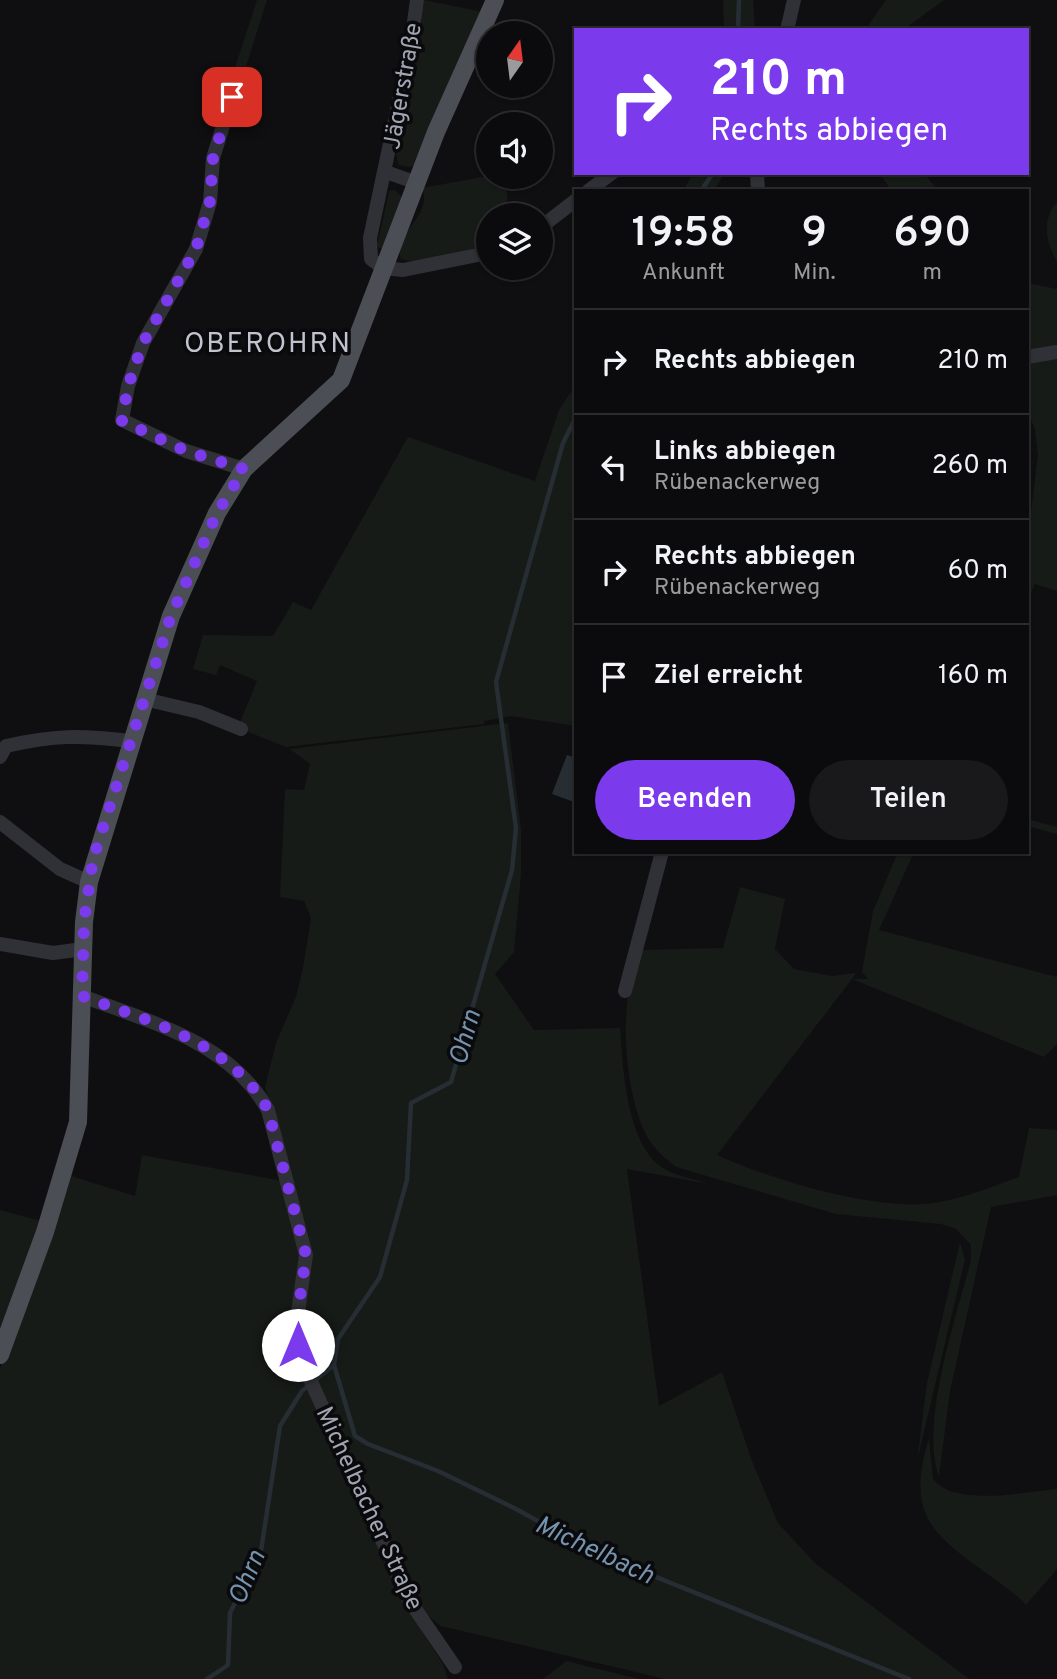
<!DOCTYPE html>
<html lang="de">
<head>
<meta charset="utf-8">
<style>
  body { margin:0; font-family:Overpass,sans-serif; background:#19191b; color:#f1f3f6; height:100vh; display:flex; flex-direction:column; font-size:26px; white-space:nowrap }
  * { box-sizing:border-box; margin:0 }
  p { font-size:23px; color:#9a9b9d }
  .icon { flex:none; width:38px; height:38px; fill:none; stroke:currentColor; stroke-width:2; stroke-linecap:round; stroke-linejoin:round }
  .map { position:relative; flex:1; overflow:hidden }
  .side { position:absolute; left:574px; top:189px; width:455px; height:665px; display:flex; flex-direction:column; background:#0b0b0d; border-radius:0px; box-shadow:0 2px 5px #0004,0 0 0 2px #2b2b2e }
  .side>* { flex:none }
  .banner { position:absolute; left:574px; top:28px; width:455px; height:147px; border-radius:0px; box-shadow:0 2px 5px #0004,0 0 0 2px #2b2b2e; background:#7c3aed; color:#fff; overflow:hidden }
  .needle { width:46px; rotate:14deg }
  .fabs { position:absolute; left:476px; top:21px; display:grid; gap:14px }
  .fabs a { display:grid; place-items:center; width:77px; height:77px; border-radius:50%; background:#0b0b0d; box-shadow:0 2px 5px #0004,0 0 0 2px #2b2b2e; font-size:35px }
  .pin { position:absolute; display:grid; place-items:center; width:60px; height:60px; color:#fff; margin:-30px; border-radius:14px; box-shadow:0 4px 10px #0006 }
  .me { position:absolute; width:77px; margin:-38px; rotate:0deg; stroke-linejoin:round; filter:drop-shadow(0 0 5px #0008) }
  .turn { display:flex; align-items:center; gap:24px; height:147px; padding:0 21px; font-size:32px }
  .turn .icon { width:91px; height:91px; stroke-width:2.5 }
  .turn b { display:block; font-size:49px; line-height:60px }
  .eta { display:flex; justify-content:space-evenly; align-items:center; height:119px; text-align:center }
  .eta b { font-size:42px; font-weight:600; line-height:49px }
  .action { display:flex; gap:14px; margin-top:auto; padding:14px 21px }
  .action a { flex:1; height:80px; border-radius:42px; background:#7c3aed; color:#fff; font-size:28px; font-weight:600; line-height:80px; text-align:center }
  .action a+a { background:#19191b; color:#f1f3f6 }
  ul { padding:0; list-style:none }
  li { display:flex; align-items:center; gap:21px; height:105px; padding:0 21px; border-top:2px solid #2b2b2e }
  li div { flex:1 }
  li b { display:block; font-size:26px }
  li em { font-style:normal }
  .map>svg:first-child { display:block }
  .green { fill:#161b17 }
  .water { fill:#262e34 }
  .lines { fill:none; stroke-linecap:round; stroke-linejoin:round }
  .stream { stroke:#262e34; stroke-width:4.5 }
  .minor { stroke:#303136; stroke-width:14 }
  .major { stroke:#4c4e55; stroke-width:18 }
  .route { stroke:#7c3aed; stroke-width:12; stroke-dasharray:0 21.6 }
  .labels { text-anchor:middle; stroke-width:7; stroke-linejoin:round; paint-order:stroke }
  .street-label { font-size:24px; fill:#a0a5b2; stroke:#0a0a0c }
  .water-label { font-size:26px; font-style:italic; fill:#7693ae; stroke:#0a0a0c }
  .quarter-label { font-size:28px; letter-spacing:2px; fill:#c1c4ce; stroke:#0a0a0c }
</style>
</head>
<body>
<div class="map">
<svg width="1057" height="1679" viewBox="0 0 1057 1679">
  <rect width="100%" height="100%" fill="#0f0f11"/>
  <path class="green" d="M257 0H267L230 117 220 114Z
    M424 0 483 12 418 164 411 167 399 165 396 154 419 44Z
    M723 0H753L755 30H724Z
    M886 0H944L903 30H865Z
    M693 173H725L714 191H683Z
    M880 173H923L939 191H891Z
    M488 176 506 177 508 215H488V246L414 262 401 259C391 234 434 216 422 188Z
    M395 190 403 198 382 248H379L377 246 389 191Z
    M1057 202V262C1046 242 1041 221 1057 202Z
    M1027 270 1032 284 1057 289V347L1027 352Z
    M1057 358V591L1035 584 1027 601V544L1038 455 1035 429 1027 412V363Z
    M576 384V726L511 716 484 721V724L286 747 241 729V720L257 681 220 665 216 675 193 669 203 635 273 636 293 602 311 610 408 437 535 481 559 410Z
    M508 723 521 829V874L514 952 495 974 534 1030 620 1028C623 1068 626 1144 663 1168 675 1176 694 1179 709 1184L627 1169 659 1406 722 1372 752 1461 778 1523 816 1564 969 1679H665L441 1626 421 1610 310 1365 301 1328 311 1252 308 1233 265 1087 276 1043 296 997 303 968 311 918 304 901 280 897 285 789 304 790 310 764 290 749Z
    M1027 819 1057 827V834L1027 826Z
    M898 852H914L879 930 1057 977V1044L1044 1057 852 979 717 1155C773 1180 865 1208 926 1204 958 1201 989 1188 1019 1177L1029 1128 1057 1130V1195L991 1207 950 1391 939 1476C919 1426 957 1314 971 1260V1245L956 1229 941 1224 836 1214 676 1167C666 1159 657 1152 650 1141 628 1108 621 1029 629 992 632 978 636 964 640 950L723 948 740 887 785 899 775 949 794 969 832 976 856 973 852 979H868L862 972 873 911Z
    M142 1155 283 1181 300 1258 291 1329 297 1367 405 1604 444 1666 448 1679H0V1369L71 1176 135 1196Z
    M0 1210 41 1221 0 1333Z
    M960 1242 965 1259 917 1461 927 1383Z
    M929 1438 933 1479C955 1507 1024 1492 1057 1489V1569L1026 1605C1017 1594 1004 1587 993 1578 933 1535 905 1516 929 1438Z
    M566 1661 639 1679H543Z"/>
  <path class="water" d="M567 755 576 758 574 802 552 794Z"/>
  <g class="lines">
    <path class="stream" d="M738 30 739 0
      M701 191 713 173
      M334 1365 355 1436 368 1444 438 1471 516 1509 594 1552 909 1679
      M207 1679 228 1665 230 1613 261 1551 280 1426 302 1391 334 1365 338 1339 380 1277 407 1180 411 1103 451 1082 512 870 516 828 496 682 563 443 576 417"/>
    <path class="minor" d="M417 0 411 44 370 238 371 259 383 268 403 270 488 253
      M787 30 794 0
      M232 97 213 158 210 202 196 249 143 343 128 386 122 420 186 451 244 469
      M386 172 417 183
      M757 173 758 191
      M588 191 612 173
      M541 227 576 200
      M1027 357 1057 352
      M144 699 199 712 241 729
      M0 757 6 746C55 735 80 735 130 741
      M0 822 60 869 89 882
      M0 944 53 953 83 949
      M625 991 662 852
      M82 996C150 1022 230 1042 268 1110L306 1255 296 1327 305 1368 409 1600 455 1667"/>
    <path class="major" d="M0 1355 45 1232 78 1122 84 922 89 882 171 616 217 513 244 469 341 380 436 132 495 0"/>
  </g>
  <g class="lines">
    <path class="route" d="M232 97 213 158 210 201 196 249 143 343 128 386 122 421 186 451 244 469 217 513 171 616 93 859 84 922 82 996C150 1022 231 1042 268 1110L306 1255 296 1327 298 1345"/>
  </g>
  <g class="labels">
    <g class="street-label">
      <text transform="translate(402 86) rotate(-80)" y="8">Jägerstraße</text>
      <text transform="translate(370 1508) rotate(65)" y="8">Michelbacher Straße</text>
    </g>
    <g class="water-label">
      <text transform="translate(464 1037) rotate(-74)" y="9">Ohrn</text>
      <text transform="translate(595 1549) rotate(25)" y="9">Michelbach</text>
      <text transform="translate(246 1577) rotate(-67)" y="9">Ohrn</text>
    </g>
    <g class="quarter-label">
      <text x="268" y="352">OBEROHRN</text>
    </g>
  </g>
</svg>
<div class="fabs">
<a><svg class="needle" viewBox="-14 -14 28 28"><path d="M0-13l5 13h-10z" fill="#e53935"/><path d="M0 13l5-13h-10z" fill="#9a9b9d"/></svg></a>
<a><svg class="icon" aria-label="sound" viewBox="0 0 24 24"><path d="M4 9h4l5-4v14l-5-4H4zM17 9q2 3 0 6"/></svg></a>
<a><svg class="icon" aria-label="layers" viewBox="0 0 24 24"><path d="M12 4l9 5-9 5-9-5zM3 14l9 5 9-5"/></svg></a>
</div>
<div class="pin" style="left:232px;top:97px;background:#d93025"><svg class="icon" aria-label="arrive" viewBox="0 0 24 24"><path d="M6 21V4h12l-3 4 3 4H6"/></svg></div>
<svg class="me" style="left:298px;top:1345px" viewBox="-20 -20 40 40"><circle r="19" fill="#fff"/><path d="M0-13L10 11 0 6-10 11z" fill="#7c3aed"/></svg>
<div class="banner">
<div class="turn"><svg class="icon" aria-label="right" viewBox="0 0 24 24"><path d="M7 20v-9h11M14 6l5 5-5 5"/></svg><div><b>210 m</b>Rechts abbiegen</div></div>
</div>
<section class="side">
<div class="eta">
<div><b>19:58</b><p>Ankunft</p></div>
<div><b>9</b><p>Min.</p></div>
<div><b>690</b><p>m</p></div>
</div>
<ul>
<li><svg class="icon" aria-label="right" viewBox="0 0 24 24"><path d="M7 20v-9h11M14 6l5 5-5 5"/></svg><div><b>Rechts abbiegen</b></div><em>210 m</em></li>
<li><svg class="icon" aria-label="left" viewBox="0 0 24 24"><path d="M17 20v-9H6M10 6l-5 5 5 5"/></svg><div><b>Links abbiegen</b><p>Rübenackerweg</p></div><em>260 m</em></li>
<li><svg class="icon" aria-label="right" viewBox="0 0 24 24"><path d="M7 20v-9h11M14 6l5 5-5 5"/></svg><div><b>Rechts abbiegen</b><p>Rübenackerweg</p></div><em>60 m</em></li>
<li><svg class="icon" aria-label="arrive" viewBox="0 0 24 24"><path d="M6 21V4h12l-3 4 3 4H6"/></svg><div><b>Ziel erreicht</b></div><em>160 m</em></li>
</ul>
<div class="action"><a>Beenden</a><a>Teilen</a></div>
</section>
</div>
</body>
</html>
